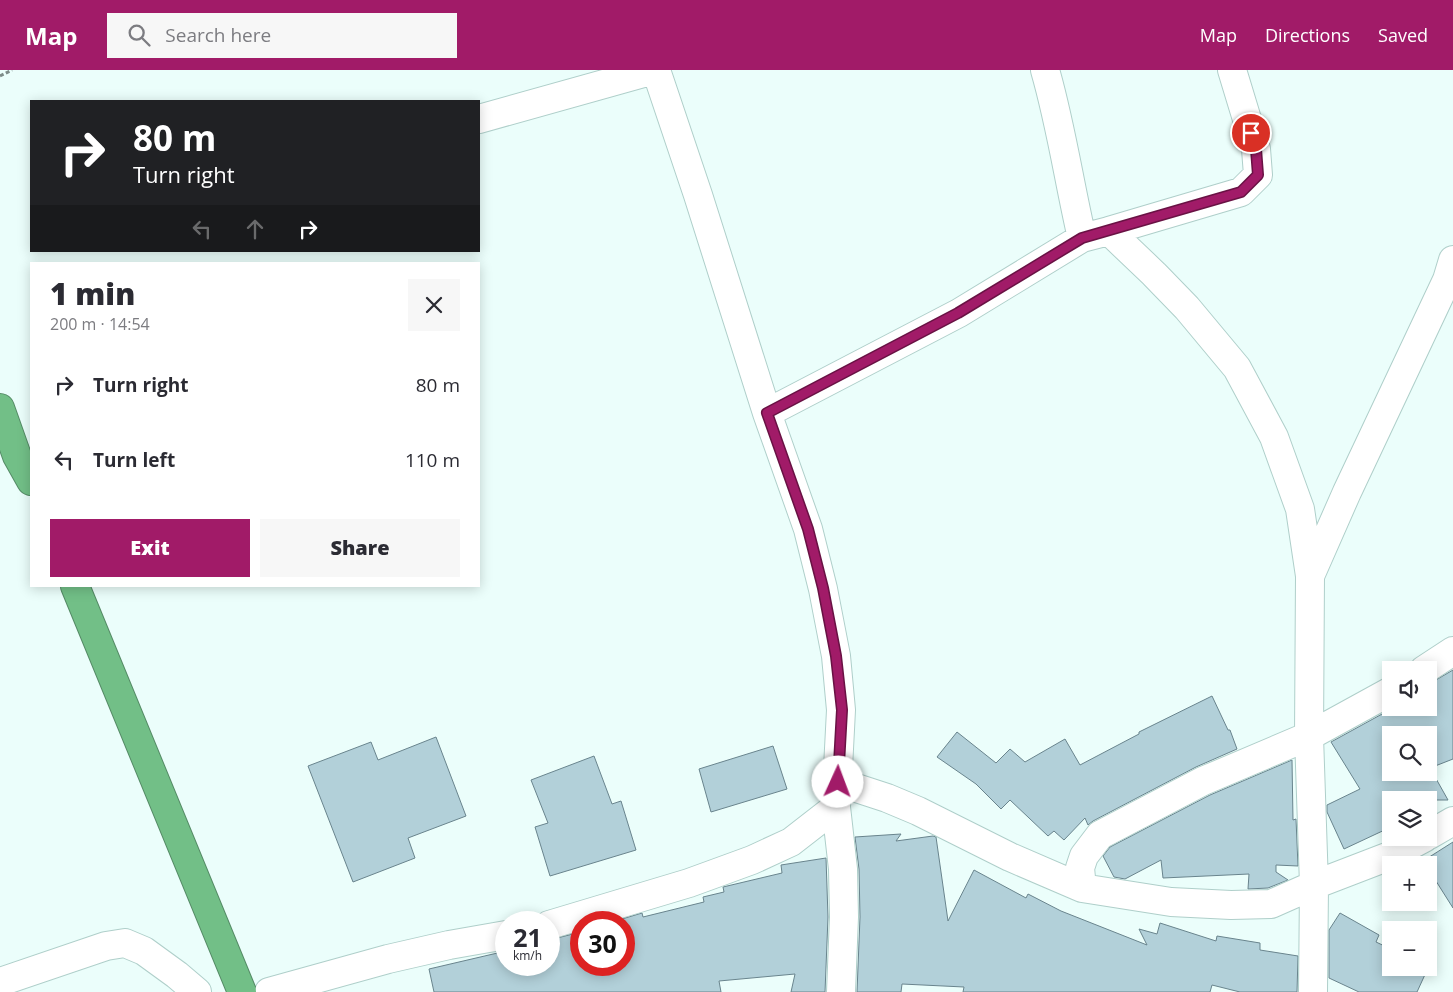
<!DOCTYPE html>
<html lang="en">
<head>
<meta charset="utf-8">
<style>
  body { margin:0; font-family:"Open Sans",sans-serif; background:#f7f7f7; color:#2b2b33; height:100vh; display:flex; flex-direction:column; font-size:19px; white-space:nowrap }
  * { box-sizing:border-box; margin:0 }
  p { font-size:16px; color:#7c7c81 }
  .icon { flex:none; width:28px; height:28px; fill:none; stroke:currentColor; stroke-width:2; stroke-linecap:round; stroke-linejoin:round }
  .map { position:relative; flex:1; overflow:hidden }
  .sheet { position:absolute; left:30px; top:192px; width:450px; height:325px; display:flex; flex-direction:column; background:#fff; border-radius:0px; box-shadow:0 2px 12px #0003 }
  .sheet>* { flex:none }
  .banner { position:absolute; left:30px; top:30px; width:450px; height:152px; border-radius:0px; box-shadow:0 2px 12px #0003; background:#202124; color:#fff; overflow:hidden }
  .tools { position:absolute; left:1382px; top:591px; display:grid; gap:10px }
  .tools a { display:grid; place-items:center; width:55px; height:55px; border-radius:0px; background:#fff; box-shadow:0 2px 12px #0003; font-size:25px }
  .speed { position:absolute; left:495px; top:841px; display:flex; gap:10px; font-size:25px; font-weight:700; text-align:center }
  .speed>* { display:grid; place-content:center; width:65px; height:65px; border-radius:50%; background:#fff; box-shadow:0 2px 12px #0003; line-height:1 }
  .speed small { font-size:12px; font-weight:400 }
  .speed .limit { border:8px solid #d22; background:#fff; color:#111 }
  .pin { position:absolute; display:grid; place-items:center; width:42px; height:42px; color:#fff; margin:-21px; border:2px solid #fff; border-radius:50%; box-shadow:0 1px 5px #0007 }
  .me { position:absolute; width:55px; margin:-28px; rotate:2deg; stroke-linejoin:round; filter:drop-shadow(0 0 4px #0008) }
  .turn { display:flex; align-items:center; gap:18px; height:105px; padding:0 20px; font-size:22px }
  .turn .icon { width:65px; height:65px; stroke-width:2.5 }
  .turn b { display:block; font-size:35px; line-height:42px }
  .lanes { display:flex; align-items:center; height:48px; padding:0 20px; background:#0003; justify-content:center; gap:25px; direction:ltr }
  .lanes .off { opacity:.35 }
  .round { display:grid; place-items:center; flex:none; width:52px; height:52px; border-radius:0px; background:#f7f7f7 }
  .overview { display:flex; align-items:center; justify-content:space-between; height:85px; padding:0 20px }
  h1 { font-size:30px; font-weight:800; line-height:38px }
  .action { display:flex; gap:10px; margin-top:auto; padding:10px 20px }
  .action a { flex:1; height:58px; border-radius:0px; background:#a11b68; color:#fff; font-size:20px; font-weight:800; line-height:58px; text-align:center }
  .action a+a { background:#f7f7f7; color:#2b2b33 }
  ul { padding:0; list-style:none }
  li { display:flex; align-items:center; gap:15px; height:75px; padding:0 20px }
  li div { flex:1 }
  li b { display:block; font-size:19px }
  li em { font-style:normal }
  header { display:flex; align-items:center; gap:30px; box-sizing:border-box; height:70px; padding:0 25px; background:#a11b68; color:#fff }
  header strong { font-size:24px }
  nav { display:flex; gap:28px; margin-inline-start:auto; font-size:18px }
  .search { width:350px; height:45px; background:#f7f7f7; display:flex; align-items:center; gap:12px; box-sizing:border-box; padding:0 18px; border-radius:0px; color:#7c7c81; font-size:19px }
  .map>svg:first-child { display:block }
  .building { fill:#b2d0d9; stroke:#69848d; fill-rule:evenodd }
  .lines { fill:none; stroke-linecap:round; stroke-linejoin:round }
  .minor-casing { stroke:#afcfca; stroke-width:30 }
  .highway-casing { stroke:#558b66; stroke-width:30 }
  .path { stroke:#7d8c89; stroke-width:3; stroke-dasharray:4 2.5; stroke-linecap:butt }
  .minor { stroke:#fff; stroke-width:28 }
  .highway { stroke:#72bf87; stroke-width:28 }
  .route-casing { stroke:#691244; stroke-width:12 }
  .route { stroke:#a11b68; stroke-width:9 }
</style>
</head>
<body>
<header>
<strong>Map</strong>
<div class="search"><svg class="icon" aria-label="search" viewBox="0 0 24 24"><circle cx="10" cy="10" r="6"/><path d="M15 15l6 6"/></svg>Search here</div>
<nav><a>Map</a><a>Directions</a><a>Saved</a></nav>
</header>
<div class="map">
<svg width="1453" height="922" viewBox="0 0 1453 922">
  <rect width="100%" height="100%" fill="#ebfefb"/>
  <path class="building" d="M1453 600V689L1430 698 1448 730H1391V757L1344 779 1327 742V735L1360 719 1331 672 1393 638H1429V614ZM1391 665H1429V702H1391Z
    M1212 626 1228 660H1230L1237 679 1196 697 1093 751 1088 755 1085 748 1064 770 1054 761 1048 766 1010 730 1001 739 976 714 937 687 957 662 996 693 1010 679 1025 692 1065 669 1080 695 1139 664V662Z
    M436 667 466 746 408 768 415 788 353 812 308 696 371 672 378 690Z
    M773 676 787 719 711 742 699 699Z
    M594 686 612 734 621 731 636 780 550 806 535 757 548 753 531 710Z
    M1292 690 1293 750 1296 749 1298 796 1276 795V802L1288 810 1268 818 1248 819 1249 804 1163 808 1161 790 1125 809 1114 807 1103 786 1110 777 1210 725Z
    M901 764 896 771 933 766 936 767 948 851 974 800 1026 828 1028 824 1061 841 1147 875 1139 859 1157 864 1160 853 1216 871 1217 866 1260 873V880L1298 886 1297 922H1240L1212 915 1210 922H963L964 917 902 914 901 922H857L860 847 859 799 855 767Z
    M1453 772V838L1429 800V795H1426L1423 791Z
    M826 788 828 847 825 922H791L795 904 719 911 721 922H434L429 899 506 881V895H549V870L581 862V895H624V852H612L642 843 643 847 704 832 703 827 724 822 723 817 782 803 781 795Z
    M1340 843 1379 865 1376 872 1391 879V898H1428L1417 922H1359L1329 908V860Z"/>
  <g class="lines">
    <g class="minor-casing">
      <path id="minor" d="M1045 0C1061 55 1069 112 1082 168
        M479 49 654 0
        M1109 161 1241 122 1258 105 1256 79 1232 0
        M767 343 959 243 1082 168 1109 161 1154 204 1187 238 1237 298 1274 367 1300 439 1310 506 1309 666 1314 815 1313 922
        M1310 506 1347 422 1447 210 1453 190
        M1424 600 1453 581
        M838 712 887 728 918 741 1010 787 1082 818 1171 832 1231 835 1271 834 1314 815 1392 785 1424 768
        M836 737 843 799 844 847 841 922
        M1429 765 1453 751
        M1082 818 1080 798 1084 786 1100 765 1203 711 1309 666 1391 621
        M549 855 689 813 752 790 791 772 836 737 841 640 836 586 823 519 808 459 767 343 698 125 656 0
        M0 912 106 876 125 873 144 881 177 905 197 922
        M269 922 388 889 449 875 506 865"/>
    </g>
    <g class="highway-casing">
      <path id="highway" d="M0 338 17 386 31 411
        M75 516 242 922"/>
    </g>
    <path class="path" d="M0 6 12 0"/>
    <use href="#minor" class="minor"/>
    <use href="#highway" class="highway"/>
  </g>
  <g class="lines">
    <g class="route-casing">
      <path id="route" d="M838 712 842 640 836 586 823 518 808 459 767 343 958 243 1082 168 1241 122 1258 105 1256 79 1251 63"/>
    </g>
    <use href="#route" class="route"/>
  </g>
</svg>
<div class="tools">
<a><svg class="icon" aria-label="sound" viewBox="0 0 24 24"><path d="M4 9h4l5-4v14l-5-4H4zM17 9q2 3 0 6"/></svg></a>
<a><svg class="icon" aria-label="search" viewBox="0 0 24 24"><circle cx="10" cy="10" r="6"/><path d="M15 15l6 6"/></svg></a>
<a><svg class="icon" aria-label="layers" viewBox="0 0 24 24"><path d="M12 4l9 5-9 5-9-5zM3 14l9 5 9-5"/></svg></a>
<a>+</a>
<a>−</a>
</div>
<div class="speed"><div>21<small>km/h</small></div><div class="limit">30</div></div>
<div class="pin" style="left:1251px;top:63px;background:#d93025"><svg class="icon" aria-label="arrive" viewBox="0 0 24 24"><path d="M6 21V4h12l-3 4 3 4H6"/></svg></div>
<svg class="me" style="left:838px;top:712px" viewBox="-20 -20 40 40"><circle r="19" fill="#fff"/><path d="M0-13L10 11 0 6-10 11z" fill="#a11b68"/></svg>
<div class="banner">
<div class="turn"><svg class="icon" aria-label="right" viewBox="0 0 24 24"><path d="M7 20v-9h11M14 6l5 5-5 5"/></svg><div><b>80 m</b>Turn right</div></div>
<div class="lanes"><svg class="icon off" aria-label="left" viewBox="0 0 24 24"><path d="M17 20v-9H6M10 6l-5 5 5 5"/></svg><svg class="icon off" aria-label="ahead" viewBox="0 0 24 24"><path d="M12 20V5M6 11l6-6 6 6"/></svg><svg class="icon" aria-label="right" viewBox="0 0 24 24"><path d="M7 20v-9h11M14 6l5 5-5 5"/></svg></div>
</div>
<section class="sheet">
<div class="overview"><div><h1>1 min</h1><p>200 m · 14:54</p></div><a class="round"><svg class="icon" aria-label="close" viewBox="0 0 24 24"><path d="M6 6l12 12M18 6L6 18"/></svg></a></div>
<ul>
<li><svg class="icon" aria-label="right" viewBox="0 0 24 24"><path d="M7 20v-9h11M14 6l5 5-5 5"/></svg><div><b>Turn right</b></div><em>80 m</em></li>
<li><svg class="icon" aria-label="left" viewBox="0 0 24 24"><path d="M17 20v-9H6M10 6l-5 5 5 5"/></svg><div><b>Turn left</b></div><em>110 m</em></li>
</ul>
<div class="action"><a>Exit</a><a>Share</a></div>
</section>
</div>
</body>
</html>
